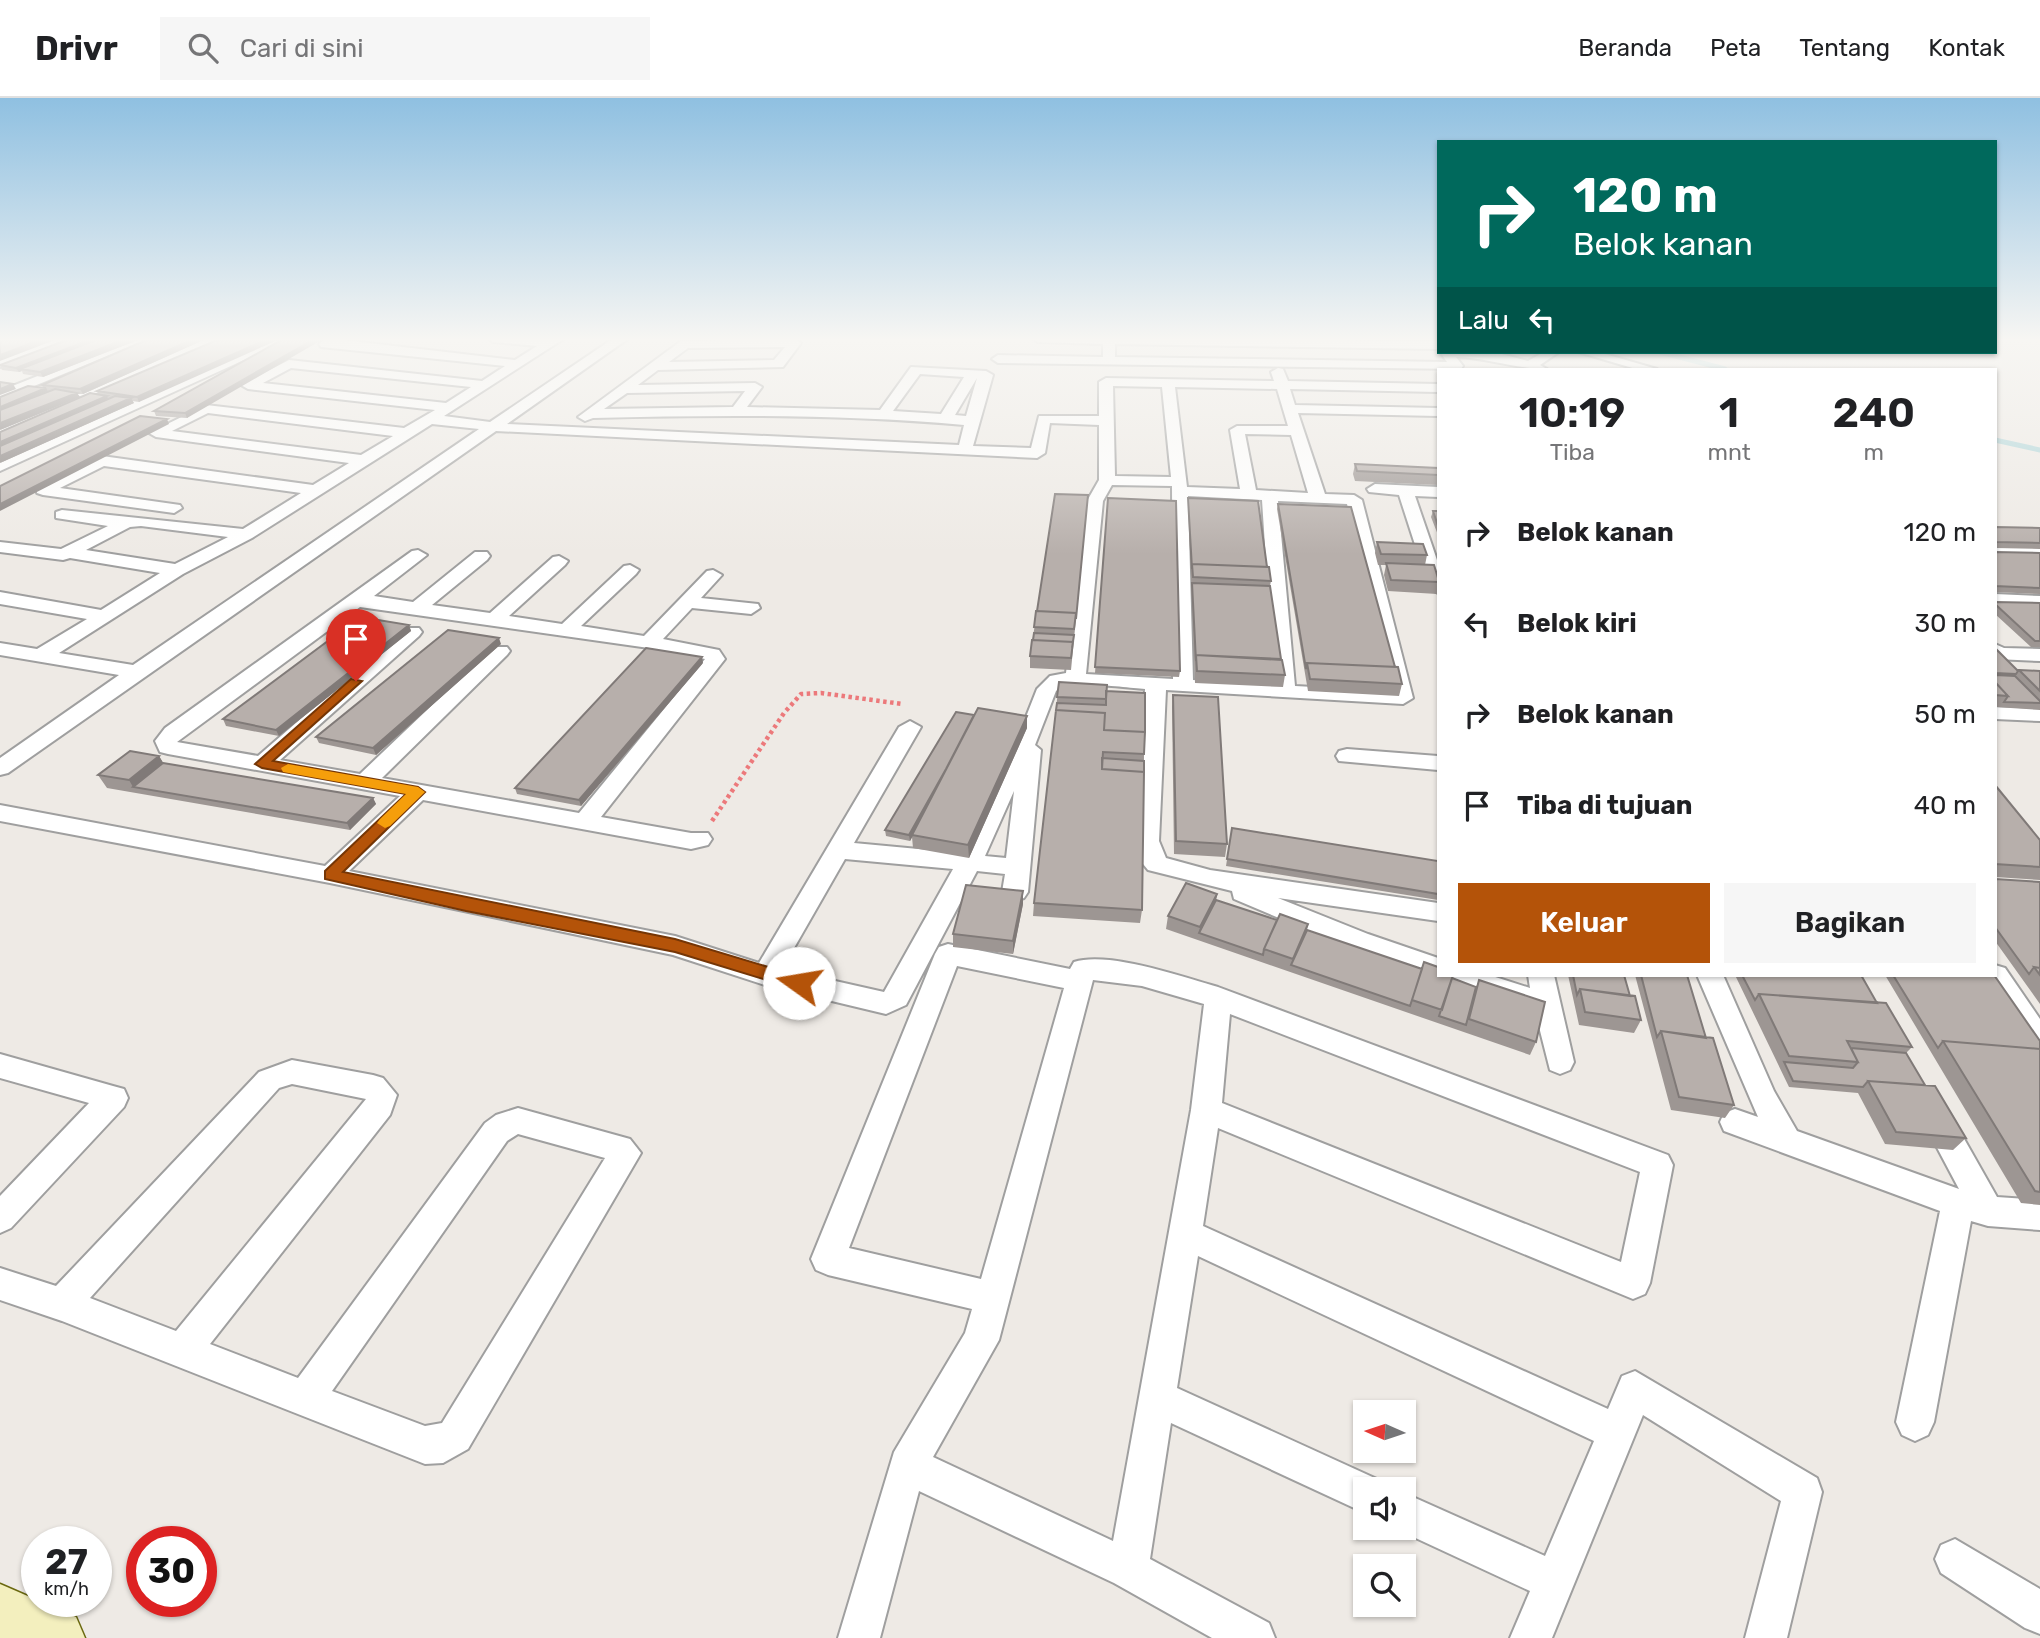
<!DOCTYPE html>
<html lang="id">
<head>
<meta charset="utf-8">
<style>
  body { margin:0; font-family:Rubik,sans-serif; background:#f6f6f6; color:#202124; height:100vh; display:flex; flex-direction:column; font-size:26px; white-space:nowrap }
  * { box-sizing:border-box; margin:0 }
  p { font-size:23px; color:#757577 }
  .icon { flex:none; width:38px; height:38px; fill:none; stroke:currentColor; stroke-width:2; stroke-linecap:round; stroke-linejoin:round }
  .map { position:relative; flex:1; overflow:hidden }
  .sheet { position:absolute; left:1437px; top:270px; width:560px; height:609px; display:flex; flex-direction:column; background:#fff; border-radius:0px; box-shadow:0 2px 5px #0004 }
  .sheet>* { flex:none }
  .guide { position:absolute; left:1437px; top:42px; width:560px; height:214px; border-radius:0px; box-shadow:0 2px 5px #0004; background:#00695c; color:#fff; overflow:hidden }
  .needle { width:46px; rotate:273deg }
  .buttons { position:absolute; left:1353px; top:1302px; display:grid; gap:14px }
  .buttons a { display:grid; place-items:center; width:63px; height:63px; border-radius:0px; background:#fff; box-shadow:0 2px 5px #0004; font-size:35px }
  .speed { position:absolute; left:21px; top:1428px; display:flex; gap:14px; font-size:35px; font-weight:700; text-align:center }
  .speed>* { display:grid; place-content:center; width:91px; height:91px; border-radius:50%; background:#fff; box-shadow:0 2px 5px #0004; line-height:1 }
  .speed small { font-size:18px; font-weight:400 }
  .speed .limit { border:10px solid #d22; background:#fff; color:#111 }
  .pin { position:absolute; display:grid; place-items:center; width:60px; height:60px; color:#fff; margin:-72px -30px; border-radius:50% 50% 50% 0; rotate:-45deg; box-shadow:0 0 7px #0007 }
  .pin .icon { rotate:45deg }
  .me { position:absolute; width:77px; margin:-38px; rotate:283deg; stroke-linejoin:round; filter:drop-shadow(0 0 5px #0008) }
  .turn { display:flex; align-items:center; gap:24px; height:147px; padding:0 21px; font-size:32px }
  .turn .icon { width:91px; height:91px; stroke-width:2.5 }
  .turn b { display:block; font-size:49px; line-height:60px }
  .then { display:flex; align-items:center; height:66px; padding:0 21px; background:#0003; gap:14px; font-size:26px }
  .eta { display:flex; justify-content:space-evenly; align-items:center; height:119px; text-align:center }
  .eta b { font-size:42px; font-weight:600; line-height:49px }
  .button { display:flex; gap:14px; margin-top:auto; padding:14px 21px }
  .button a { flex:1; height:80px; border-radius:0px; background:#b45309; color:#fff; font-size:28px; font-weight:600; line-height:80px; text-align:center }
  .button a+a { background:#f6f6f6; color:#202124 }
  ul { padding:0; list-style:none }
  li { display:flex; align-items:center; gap:21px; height:91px; padding:0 21px }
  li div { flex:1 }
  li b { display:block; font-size:26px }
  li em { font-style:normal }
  header { display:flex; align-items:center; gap:42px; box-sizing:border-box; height:98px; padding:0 35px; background:#fff; border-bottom:2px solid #e0e0e0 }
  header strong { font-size:33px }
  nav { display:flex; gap:38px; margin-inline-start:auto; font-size:24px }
  .search { width:490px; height:63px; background:#f6f6f6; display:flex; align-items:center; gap:18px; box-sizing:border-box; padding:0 24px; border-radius:0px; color:#757577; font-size:26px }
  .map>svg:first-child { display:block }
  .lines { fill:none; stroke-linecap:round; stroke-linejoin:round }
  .stream { stroke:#aad3d7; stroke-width:5 }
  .minor-casing { stroke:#9f9f9f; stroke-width:4 }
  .secondary-casing { stroke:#6b6910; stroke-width:3 }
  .path { stroke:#ec797b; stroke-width:4.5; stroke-dasharray:3.5 3.5; stroke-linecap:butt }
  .minor { fill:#fff; fill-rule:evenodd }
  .secondary { fill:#f3efbe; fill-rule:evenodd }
  .wall { fill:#9d9693 }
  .shaded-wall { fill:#807a78 }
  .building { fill:#b7afab; stroke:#807a78; stroke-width:2 }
  .route { fill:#b45309; stroke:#753606; stroke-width:2 }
  .slow { fill:#f59e0b }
</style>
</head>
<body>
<header>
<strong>Drivr</strong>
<div class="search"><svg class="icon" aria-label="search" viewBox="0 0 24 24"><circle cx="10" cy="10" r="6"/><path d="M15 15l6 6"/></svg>Cari di sini</div>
<nav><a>Beranda</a><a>Peta</a><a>Tentang</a><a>Kontak</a></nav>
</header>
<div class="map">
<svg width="2040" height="1540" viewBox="0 0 2040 1540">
  <rect width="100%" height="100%" fill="#eeeae5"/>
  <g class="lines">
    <path class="stream" d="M1660 254 1725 271
      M1995 342 2040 352"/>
    <g class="minor-casing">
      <path id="minor" d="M53 240H71L0 269V260Z
        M133 240H151L0 302V293Z
        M205 240H222L0 337V328Z
        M275 240H292L0 373V362Z
        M326 240 515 262 537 248 493 244 487 240H565L444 318 490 324 614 240H629L507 326 959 347 964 327C840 316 717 317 593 320L585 323 578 319 681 243 795 241 801 245 783 269 658 272 638 287 755 285 762 289 747 309 880 312 911 269 986 273 993 277 973 348 1031 350 1039 318H1099V284L1106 280 1274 283 1271 274 1278 270 1283 271 1288 283 1438 286V294L1290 291 1295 307 1438 310V318L1298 315 1325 396 1354 397 1362 402 1413 600 1403 606 1166 592 1159 743 1166 760 1210 772 1438 805V823L1278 800 1368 836 1438 860V877H1489L1530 890 1528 877H1554L1574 964 1570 972 1560 976 1550 972 1535 913 1449 884 1446 878 1438 880 1350 850 1234 801 1232 793 1148 772 1139 761 1135 743 1145 591C1125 590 1070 581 1056 593L1035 647 1041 652 1028 794 1024 800 1015 803 1006 800 1002 794 1005 776 977 773 906 907 886 916 765 887 673 857 330 785 0 723V707L325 768 400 698 168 656 160 654 155 643 165 630 412 453 418 452 427 457 374 498 413 504 475 454H487L490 458 487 462 432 507 490 515 553 459 559 458 568 463 565 467 509 518 562 526 624 468 630 467 639 472 636 476 581 528 644 538 707 473 713 472 722 477 701 500 758 506 760 510 751 516 692 510 663 541 719 552 725 561 601 719 691 735H708L712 741 708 747 691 751 423 702 349 773 675 838 759 865 899 629 910 623 921 629 854 745 961 755 1022 629 1037 591 1050 578 1066 575 1087 403 1099 382V327L1050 325 1045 355 1037 360 496 333 8 675 0 677V660L119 577 0 557V545L37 551 87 521 0 506V494L101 512 160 475 70 460 63 462 0 454V444L61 451 108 428 56 420V414L62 412 243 431 301 395 104 368 60 390 180 407 182 410 174 415 43 397 37 395V389L102 358 313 387 349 365 156 339 149 335 206 307 404 330 435 312 248 291 241 287 289 262 482 283 505 268 321 249 319 246ZM785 249 774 262 669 264 688 250ZM291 270 471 289 446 305 263 285ZM920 276 964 279 941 316 893 313ZM977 280 966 318 955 317ZM1113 288 1162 289 1171 379 1115 378ZM1175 289 1277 291 1288 328H1237L1230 332 1240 391 1187 389ZM745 293 733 309 604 311 627 295ZM208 315 393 338 361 357 172 333ZM432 326 479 331 133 567 59 555 183 476 252 440ZM1245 336 1291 337 1308 395 1256 392ZM1112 387 1172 388 1173 581 1086 576 1103 403ZM1188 398 1262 402 1274 586 1193 582ZM1278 403 1347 406 1391 593 1295 588ZM141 428 228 439 175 466 86 452 130 429ZM360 509 649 550 705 561 579 715 382 680 507 557 510 553 507 549H493L360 676 280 662 419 538 422 534 419 530H405L258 658 177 644ZM1014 693 1006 760 985 758ZM845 761 953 771 884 894 782 871Z
        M1032 240 1438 243V251L1115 246V259L1447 264 1440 254H1494L1528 263 1544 254H1559L1540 267 1547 271C1516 271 1488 260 1456 259L1463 268 1461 271 998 265 992 261 998 257 1103 259V246L1038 244Z
        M1578 254H1598L1657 271H1636Z
        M1375 386 1438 389V399L1415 398 1438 465V495L1429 490 1399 397 1369 394 1367 391Z
        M1995 448 2040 450V460L1995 458Z
        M1995 496 2040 498V510L1995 508Z
        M1995 546 2004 550 2040 551V563L1995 561Z
        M1995 609 2040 611V623L1995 621Z
        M1347 651 1438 658V672L1339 663 1336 658 1339 653Z
        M948 846 1070 871 1074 864C1109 853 1182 879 1218 889L1668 1057 1673 1067 1650 1185 1645 1196 1633 1201 1218 1030 1203 1128 1608 1311 1622 1278 1635 1273 1817 1380 1822 1394 1787 1540H1745L1781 1403 1643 1317 1552 1540H1510L1530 1493 1394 1430H1404V1395L1545 1458 1594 1343 1198 1158 1177 1290 1379 1382 1382 1391H1365V1415L1171 1325 1150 1461 1269 1525 1275 1540H1212L1114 1485 919 1393 880 1540H838L894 1354 965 1235 972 1211 828 1177 816 1172 811 1161 935 856 939 849ZM957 868 1064 890 981 1181 849 1150ZM1093 882 1142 888 1204 906 1191 1012 1113 1443 933 1359 999 1242ZM1230 916 1640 1074 1621 1164 1222 1005Z
        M1995 867 2005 870 2040 921V955L2030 952 1982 877H1995Z
        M1697 877H1723L1774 993 1797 1033 1959 1091 1924 1025 1928 1016 1939 1012 1950 1016 1997 1099 2040 1102V1132L1988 1128 1971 1123 1934 1324 1928 1337 1915 1343 1902 1337 1896 1324 1940 1113 1724 1033 1720 1024 1724 1015 1735 1011 1758 1019Z
        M0 956 113 988 124 991 128 1000 124 1009 11 1130 0 1135V1098L89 1005 0 980Z
        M292 962 373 977 383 980 397 997 390 1017 210 1246 298 1280 485 1025 496 1017 518 1010 630 1041 641 1055 468 1351 443 1365 425 1366 62 1223 0 1202V1170L56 1188 259 974ZM292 986 366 1001 176 1233 90 1200 279 990ZM518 1036 605 1060 442 1325 425 1328 332 1293 507 1043Z
        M1955 1441 2040 1491V1536L2025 1530 1941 1475 1935 1461 1941 1447Z"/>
    </g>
    <g class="secondary-casing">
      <path id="secondary" d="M0 1486 76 1519 85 1540H0Z"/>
    </g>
    <path class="path" d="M712 723 784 615 801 596 821 595 902 606"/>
    <use href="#minor" class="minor"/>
    <use href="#secondary" class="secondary"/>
  </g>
  <path class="wall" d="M72 240H143L43 279 23 276 22 273 19 274 2 272 0 268V267Z
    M151 240H208L83 296H77L80 299 0 332 43 290 42 287Z
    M222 240 139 304 132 303 134 305 0 365 99 297 97 293Z
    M285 240 187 320 156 318 154 313Z
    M1355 366 1438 370V387L1355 383 1353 376Z
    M1088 397 1071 572 1030 570V558L1037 513Z
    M1108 400 1180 573 1179 579 1095 575Z
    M1188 400 1267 469 1271 483 1270 488 1281 561 1285 577 1283 589 1195 585Z
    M1278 406 1395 569 1402 586 1399 598 1308 593 1277 411Z
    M1433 413H1438V437L1431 419Z
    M1995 429 2040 430V451L1995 450Z
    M1377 444 1427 457 1425 467 1438 480V490L1437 496 1388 493 1384 477 1386 467H1378L1375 455Z
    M1995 454 2040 455V496L1995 494Z
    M1995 504 2040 505V549H2031L1995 516Z
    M409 527 411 533 279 638 226 628 223 621Z
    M501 546 376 657 319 645 316 639Z
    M1995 550 2018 573 2019 572 2040 573V612L1995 609Z
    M703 565 581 708 517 696 515 690Z
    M1059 584 1107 593 1144 656 1142 812 1140 825 1033 818 1034 805Z
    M1173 597 1227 746 1225 759 1174 756 1172 609Z
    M1027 618V630L969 760 913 750 912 739 910 743 886 738 885 732Z
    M159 658 163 665 373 700 376 706 350 732 107 690 98 677Z
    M1995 687 2040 742V782L1995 779Z
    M1232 730 1438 763V802L1226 768Z
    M1995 781 2040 784V906L1995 843Z
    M1217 796 1216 802 1277 822 1308 826 1307 832 1476 889 1479 882 1536 944 1530 957 1166 831 1168 818Z
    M1023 806 1013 856 953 849V836Z
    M1568 877H1624L1630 898 1641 922 1634 935 1579 927Z
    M1635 877H1687L1706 940 1734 1007 1725 1020 1671 1012Z
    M1735 877H1861L1877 905 1912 949 1906 955 1925 987 1966 1040 1953 1052 1885 1046 1858 995 1789 989Z
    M1885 877H1994L2040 943V1107L2021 1105Z"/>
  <path class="shaded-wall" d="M45 240H60L0 263V257Z
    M95 240H109L20 271 22 273 19 274 16 270Z
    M128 240H143L43 279 40 274Z
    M196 240H208L83 296 80 291Z
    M270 240H282L139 304 137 299Z
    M316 240H325L187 320 185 315Z
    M13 286 16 291 0 297V291Z
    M46 290 49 295 0 315V309Z
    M77 295 80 299 0 332V325Z
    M107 298 109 303 0 350V344Z
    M131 300 134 305 0 365V358Z
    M167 321 169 326 0 413V406Z
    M409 527 411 533 279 638 276 632Z
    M499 540 501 546 376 657 373 650Z
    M702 559 703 565 581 708 579 702Z
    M1027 618V630L969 760 968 747Z
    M965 638 966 644 910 743 909 737Z
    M159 658 167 671 133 689 129 682Z
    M373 700 376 706 350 732 347 725Z
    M1023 793V806L1013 856V843Z
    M1217 796 1215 809 1199 835 1200 829Z"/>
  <path class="building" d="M0 240H45L0 257Z
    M72 240H95L16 270 0 267Z
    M101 240H128L40 274 20 271Z
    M151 240H196L80 291 42 287Z
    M222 240H270L137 299 97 293Z
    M285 240H316L185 315 154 313Z
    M0 284 13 286 0 291Z
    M28 288 46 290 0 309V299Z
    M55 291 77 295 0 325V312Z
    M90 295 107 298 0 344V334Z
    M115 298 131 300 0 358V348Z
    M140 318 167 321 0 406V388Z
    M1355 366 1438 370V377L1357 373Z
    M1055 396 1088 397 1076 521V515L1037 513Z
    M1108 400 1176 403 1180 573 1095 569Z
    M1188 400 1258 403 1267 469 1192 466V471Z
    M1278 406 1351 409 1395 569 1307 565 1306 571Z
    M1433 413H1438V428Z
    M1995 429 2040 430V445L1995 444Z
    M1377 444 1423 446 1427 457 1381 456Z
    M1995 454 2040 455V490L1995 488Z
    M1386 465 1434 467 1438 480V484L1391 482Z
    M1192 466 1269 469 1271 483 1193 479Z
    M1192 485 1270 488 1281 561 1196 557V563Z
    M1995 504 2040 505V543H2035L1995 506Z
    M1036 513 1076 515 1074 531 1034 529Z
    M360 519 409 527 276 632 223 621Z
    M448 532 499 540 373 650 316 639Z
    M1034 535 1074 537 1072 550 1073 544 1033 542Z
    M1032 542 1073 544 1071 560 1030 558Z
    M646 550 702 559 579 702 515 690Z
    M1995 550 2018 573 2016 576 1995 575Z
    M1196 557 1282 562 1285 577 1197 573Z
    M1307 565 1398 569 1402 586 1310 581Z
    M2019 572 2040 573V593Z
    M1995 577 2015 578 2040 603V605L2004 604 2008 598 1995 584Z
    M1059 584 1107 587 1106 601 1057 599Z
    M1995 584 2008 598 1995 597Z
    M1106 593 1145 595V634L1104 632 1105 615 1056 612 1057 605 1106 607Z
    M1173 597 1218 599 1227 746 1176 743Z
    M978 610 1027 618 968 747 912 737Z
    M1056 612 1105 615 1104 632 1145 634 1144 656 1103 654 1102 671 1144 674 1142 812 1034 805Z
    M956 614 974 617 946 671 909 737 885 732Z
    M130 653 159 658 129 682 98 677Z
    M1102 660 1144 663V674L1102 671Z
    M163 665 373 700 347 725 133 689Z
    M1995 687 2040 742V769L1995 766Z
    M1232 730 1438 763V796L1227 761Z
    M1995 781 2040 784V870L2034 869 2029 876 1995 829Z
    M1186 785 1217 796 1200 829 1168 818Z
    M966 787 1023 793 1013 843 953 836Z
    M1216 802 1277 822 1264 851 1263 857 1199 835Z
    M1280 816 1308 826 1293 861 1264 851Z
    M1307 832 1422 871 1410 908 1291 867Z
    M1424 864 1438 869V877H1453L1442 912 1412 902Z
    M2034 869 2040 870V877Z
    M1573 877H1624L1630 898 1580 891 1577 897Z
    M1641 877H1687L1706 940 1661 933 1657 939Z
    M1742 877H1861L1877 905 1759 896 1755 902Z
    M1893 877H1994L2040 943V951L1943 943 1938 950Z
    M1452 880 1476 889 1466 927 1439 918Z
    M1479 882 1545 904 1536 944 1469 921Z
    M1580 891 1635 898 1641 922 1585 914Z
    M1759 896 1886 905 1912 949 1847 943 1858 964 1789 958Z
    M1661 933 1713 940 1734 1007 1679 999Z
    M1943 943 2040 951V1094L2035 1093Z
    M1851 950 1906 955 1925 987 1868 983 1863 989 1793 983 1784 964 1853 970 1858 964Z
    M1868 983 1935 988 1966 1040 1896 1034Z"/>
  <linearGradient id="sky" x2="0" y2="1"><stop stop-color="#8fc0e1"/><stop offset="0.53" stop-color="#f7f6f3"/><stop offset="1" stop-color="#f7f6f3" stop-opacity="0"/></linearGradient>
  <rect width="2040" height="456" fill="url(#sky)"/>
  <path class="route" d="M351 581 362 583 273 663 418 689 425 694 343 774 675 841 805 880 808 885 805 890 799 892 675 854 466 813 325 781V773L406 696 262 670 255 666Z"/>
  <path class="slow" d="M288 666 418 689 425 694 390 728 385 730 377 725 380 721 406 696 283 674 281 670Z"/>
</svg>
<div class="buttons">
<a><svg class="needle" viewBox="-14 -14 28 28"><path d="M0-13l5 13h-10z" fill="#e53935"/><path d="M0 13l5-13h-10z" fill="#757577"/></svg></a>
<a><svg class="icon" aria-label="sound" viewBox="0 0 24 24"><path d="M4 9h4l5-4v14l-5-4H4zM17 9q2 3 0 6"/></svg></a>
<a><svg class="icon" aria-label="search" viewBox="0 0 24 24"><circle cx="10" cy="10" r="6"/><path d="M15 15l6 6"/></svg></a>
</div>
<div class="speed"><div>27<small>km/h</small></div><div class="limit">30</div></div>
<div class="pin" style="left:356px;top:583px;background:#d93025"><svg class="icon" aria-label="arrive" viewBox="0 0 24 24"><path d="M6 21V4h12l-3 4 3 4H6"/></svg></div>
<svg class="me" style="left:799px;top:885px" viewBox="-20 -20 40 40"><circle r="19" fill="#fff"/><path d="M0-13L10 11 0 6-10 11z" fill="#b45309"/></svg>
<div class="guide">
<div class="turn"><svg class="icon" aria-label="right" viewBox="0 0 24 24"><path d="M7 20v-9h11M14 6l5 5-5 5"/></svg><div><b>120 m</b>Belok kanan</div></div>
<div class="then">Lalu<svg class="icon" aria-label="left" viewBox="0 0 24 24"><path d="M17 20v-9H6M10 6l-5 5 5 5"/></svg></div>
</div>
<section class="sheet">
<div class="eta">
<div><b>10:19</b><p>Tiba</p></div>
<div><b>1</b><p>mnt</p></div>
<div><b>240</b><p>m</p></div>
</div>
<ul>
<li><svg class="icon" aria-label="right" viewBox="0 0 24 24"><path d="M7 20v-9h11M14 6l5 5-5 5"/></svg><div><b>Belok kanan</b></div><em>120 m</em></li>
<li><svg class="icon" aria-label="left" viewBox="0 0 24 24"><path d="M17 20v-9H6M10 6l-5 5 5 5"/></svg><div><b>Belok kiri</b></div><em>30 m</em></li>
<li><svg class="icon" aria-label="right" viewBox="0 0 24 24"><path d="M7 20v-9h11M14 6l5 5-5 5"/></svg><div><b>Belok kanan</b></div><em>50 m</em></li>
<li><svg class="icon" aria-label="arrive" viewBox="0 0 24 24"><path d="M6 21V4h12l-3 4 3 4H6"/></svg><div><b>Tiba di tujuan</b></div><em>40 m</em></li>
</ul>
<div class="button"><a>Keluar</a><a>Bagikan</a></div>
</section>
</div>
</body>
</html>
